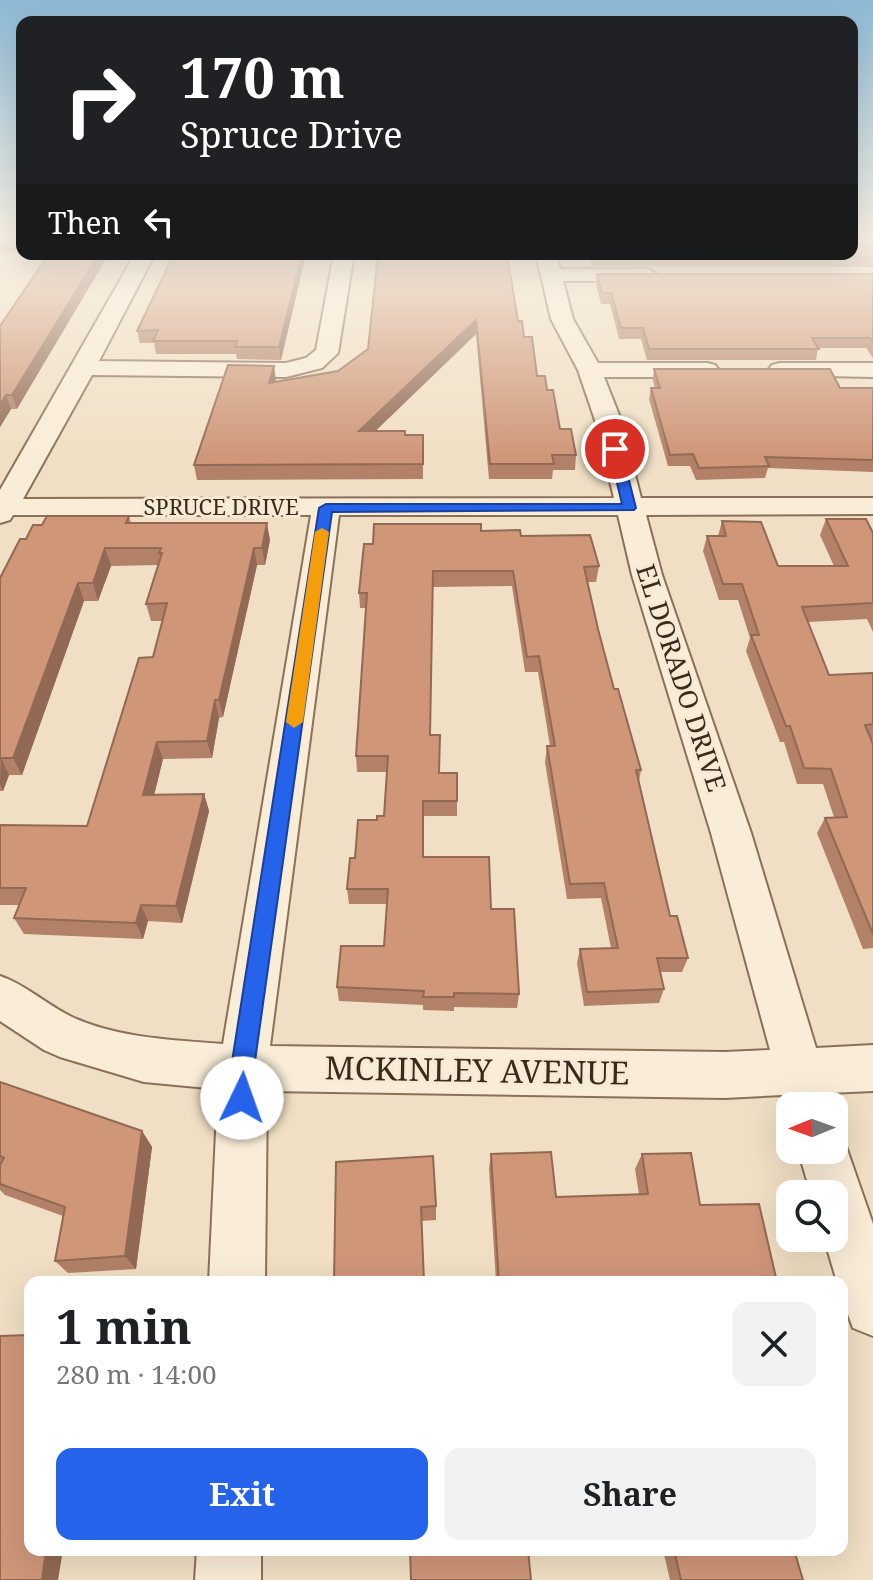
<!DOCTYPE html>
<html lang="en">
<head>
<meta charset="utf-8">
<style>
  body { margin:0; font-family:"Noto Serif",serif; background:#f2f2f2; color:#202124; height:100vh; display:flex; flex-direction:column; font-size:30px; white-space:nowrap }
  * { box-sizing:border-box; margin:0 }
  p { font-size:26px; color:#757577 }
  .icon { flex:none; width:44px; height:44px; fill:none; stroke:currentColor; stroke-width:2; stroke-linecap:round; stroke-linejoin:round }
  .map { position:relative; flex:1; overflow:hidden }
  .side { position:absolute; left:24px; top:1276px; width:824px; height:280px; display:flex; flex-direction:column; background:#fff; border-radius:16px; box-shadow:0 8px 32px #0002 }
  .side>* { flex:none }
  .guide { position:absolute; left:16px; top:16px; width:842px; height:244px; border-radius:16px; box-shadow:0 8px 32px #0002; background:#202124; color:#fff; overflow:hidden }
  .needle { width:52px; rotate:269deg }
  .tools { position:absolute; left:776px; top:1092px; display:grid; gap:16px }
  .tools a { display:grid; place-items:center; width:72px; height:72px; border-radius:16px; background:#fff; box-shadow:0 8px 32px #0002; font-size:40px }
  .pin { position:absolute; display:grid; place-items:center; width:68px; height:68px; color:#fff; margin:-34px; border:4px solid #fff; border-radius:50%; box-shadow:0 2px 8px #0007 }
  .me { position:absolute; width:88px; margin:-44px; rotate:3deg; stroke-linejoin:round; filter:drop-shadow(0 0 6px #0008) }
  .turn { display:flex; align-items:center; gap:28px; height:168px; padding:0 32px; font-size:36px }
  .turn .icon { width:104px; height:104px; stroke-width:2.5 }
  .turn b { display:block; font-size:56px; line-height:68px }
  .then { display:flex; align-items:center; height:76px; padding:0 32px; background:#0003; gap:16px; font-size:30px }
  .round { display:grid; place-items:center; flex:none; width:84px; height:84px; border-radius:16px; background:#f2f2f2 }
  .summary { display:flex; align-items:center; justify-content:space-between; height:136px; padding:0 32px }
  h1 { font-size:48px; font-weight:700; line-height:60px }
  .primary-button { display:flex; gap:16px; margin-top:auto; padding:16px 32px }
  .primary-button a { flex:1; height:92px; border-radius:16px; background:#2563eb; color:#fff; font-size:32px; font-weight:700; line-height:92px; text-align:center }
  .primary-button a+a { background:#f2f2f2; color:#202124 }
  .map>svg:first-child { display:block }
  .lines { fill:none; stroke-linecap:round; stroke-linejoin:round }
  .street-casing { stroke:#8b7059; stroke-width:4 }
  .street { fill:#faedd8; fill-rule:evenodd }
  .wall { fill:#b28167 }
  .shaded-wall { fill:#916954 }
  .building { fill:#cf9678; stroke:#916954; stroke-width:2 }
  .route { fill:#2563eb; stroke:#184099; stroke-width:2 }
  .slow { fill:#f59e0b }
  .labels { text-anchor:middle; stroke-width:6; stroke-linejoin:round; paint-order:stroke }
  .far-street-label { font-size:22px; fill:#3a2a1e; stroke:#f7ead4 }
  .street-label { font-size:26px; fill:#3a2a1e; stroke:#f7ead4 }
  .near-street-label { font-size:32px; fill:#3a2a1e; stroke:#f7ead4 }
</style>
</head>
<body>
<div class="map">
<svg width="873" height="1580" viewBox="0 0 873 1580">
  <rect width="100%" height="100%" fill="#f0dfc4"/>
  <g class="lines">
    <g class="street-casing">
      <path id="street" d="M135 254H155L99 361 286 363 306 358 316 350 334 254H354L338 353 322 368 286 377 92 375 23 499 614 498 595 420 578 370 551 319 536 254H556L560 269H648L658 275 648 281H563L573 319 598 363H707L715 365 719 370 715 375 707 377H604L621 420 641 498H873V514L646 515 662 575 751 833 816 1048 873 1045V1091L829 1093 834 1106H790V1119L782 1095 725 1098 267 1091 265 1282H209L218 1089 144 1082 60 1057 44 1050 0 1021V976C26 985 46 1004 70 1016 115 1038 174 1040 223 1044L311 515H13L10 520 0 523V490ZM339 515H618L632 575 711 833 770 1050 725 1052 270 1046Z
        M780 363H873V377L772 375 768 370 772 365Z
        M834 1129 841 1132 873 1224V1336L853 1328 842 1298V1282H837L824 1238H834V1194H811L798 1150H834Z
        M197 1550H261V1580H195Z"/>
    </g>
    <use href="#street" class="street"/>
  </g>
  <path class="wall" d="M0 237H22V253L0 252Z
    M873 237V267L592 266 588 254H852Z
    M174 254H306L281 360 237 359 236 354H156L154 343H140L137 331Z
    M378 254 518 321 537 376 547 390 560 429 576 455 575 470H553L552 479H489L476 334 375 431 405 435H423V479L197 480 194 465 274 366 275 382 338 371 368 349Z
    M597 274H873V358L866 348H818L816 360H647L641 339H619L610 304H601L596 284Z
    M0 326 17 409H11L0 427Z
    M654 369 840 388H873V472L768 468 765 478 696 480 690 466H668L649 399 651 388H655L653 380Z
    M129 516 131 523 270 540 265 565H257L223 717 219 718 212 758 163 759 154 794H204L209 811 182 923 148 921 143 939 24 934 14 918 19 905H0V825L87 826 153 657 162 621H151L146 604 158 565 111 566 98 601H84L22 775H9L3 791H0V578L26 539 42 525Z
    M826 519 873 533V632L867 619 808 622 829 675 873 673V740H871L873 744V948L863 949 817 833 825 818 834 817 823 784H797L784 742H780L746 651 750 638 738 600H719L703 551 707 536H718L722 521 778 566H834L820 535Z
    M481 531 521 536 599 566 596 582H588L598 629 614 689 641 770 639 781 670 916 688 958 682 972H660L664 989 659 1003 584 1006 577 963 580 949 611 948 601 898 567 899 545 762 547 746H550L538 672H525L512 586 433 587 430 735 439 773H457V816H423V857L491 909 519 994 517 1008 454 1007V1011L423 1010V1005L339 1001 337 987 384 946 387 904H349L347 889 355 858 377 820 384 816 387 772H357L356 756 366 608H360L359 593 373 544Z
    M0 1082 142 1131 152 1147 136 1269 68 1273 55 1261 63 1216 5 1195 0 1190Z
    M491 1154 556 1197 639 1194 635 1169 642 1154 700 1205 777 1282H496L489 1169Z
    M336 1162 436 1206V1220L421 1221Z
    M663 1550H794L803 1580H670Z"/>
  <path class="shaded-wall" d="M99 254H109L17 409 12 395Z
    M302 254H306L281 360 279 347Z
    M476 320V334L360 446 359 431Z
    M274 366 276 380 271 398 269 383Z
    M6 395 11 409 0 427V405Z
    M267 523 270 540 265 565 262 548Z
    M105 548 111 566 98 601 93 583Z
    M254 548 257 565 223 717 219 700Z
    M78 583 84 601 22 775 13 758Z
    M215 700 219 718 212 758 207 741Z
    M157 742 163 759 150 812 143 795Z
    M1 758 9 775 3 791 0 785Z
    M204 794 209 811 182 923 176 906Z
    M141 905 148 921 143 939 136 923Z
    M142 1131 152 1147 136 1269 125 1256Z
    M46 1550H63L58 1580H42Z"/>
  <path class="building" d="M0 237H22V241H0Z
    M852 237H873V257L593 256 592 254H852Z
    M49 254H99L12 395H6L0 405V326Z
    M174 254H302L279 347H235L237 341H153L158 330 137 331Z
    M378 254H507L518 321H522L524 337H532L537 376H545L547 390H553L560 429H571L576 455H552L554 464H490L476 320 359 431H405V435H423V464L194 465 228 365 274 366 269 383 338 371 368 349Z
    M597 274H873V342L870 338H812L819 349H649L643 328H621L611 293H602Z
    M654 369H830L840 388H873V460L765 457 769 466 699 468 693 454 670 455 651 388H660Z
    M47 516H129L126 523H267L262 548H254L219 700H215L207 741 157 742 143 795 204 794 176 906 141 905 136 923 14 918 26 888H0V825L87 826 139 658 153 657 167 603 146 604 162 553H159L161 548H105L93 583H78L13 758H1L0 759V578L20 539H26L33 525H42Z
    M826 519H866L873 533V603L802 607 829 675 873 673V724L865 725 873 744V934L825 818 847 817 831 769 804 768 790 726H786L751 635H759L742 584H723L707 536H726L722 521 761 522 778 566H848Z
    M374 524H481V531L520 530 521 536 590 535 599 566 584 567 598 629 614 689H618L641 770H636L670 916H677L688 958H657L664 989 587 992 580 949 618 948 604 883 570 884 547 746H555L539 656 527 657 513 571H433L430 735H440L439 773H457V801H423V857H489L491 909H514L519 994 454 993V997H423L424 991 337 987 341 946H384L388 889H347L350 858H355L358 820H377V816H384L388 756H356L367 593H359L364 544H373Z
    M0 1082 142 1131 125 1256 55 1261 65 1207 0 1184V1165L4 1158 0 1156Z
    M551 1152 556 1197 648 1194 642 1154 691 1153 700 1205 759 1204 777 1282H588V1281L499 1282 491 1154Z
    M433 1156 436 1206 421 1207 424 1282H334L336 1162Z
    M30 1335V1550H46L42 1580H0V1336Z
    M410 1550H528L531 1580H411Z
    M674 1550H794L803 1580H681Z"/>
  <linearGradient id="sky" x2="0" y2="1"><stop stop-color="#8dbad5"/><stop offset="0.52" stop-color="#f8f1e4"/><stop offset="1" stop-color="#f8f1e4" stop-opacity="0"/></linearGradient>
  <rect width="873" height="458" fill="url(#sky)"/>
  <path class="route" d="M615 446 621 449 636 508 634 510 332 512 254 1068 253 1098 250 1106 242 1109 234 1106 230 1098 231 1068 319 508 326 504H622L609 449Z"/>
  <path class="slow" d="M322 528 329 532 303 722 294 728 286 722 315 532Z"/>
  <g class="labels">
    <g class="far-street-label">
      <text x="221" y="515">SPRUCE DRIVE</text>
    </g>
    <g class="street-label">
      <text transform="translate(681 678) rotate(72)" y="9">EL DORADO DRIVE</text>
    </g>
    <g class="near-street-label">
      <text transform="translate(477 1071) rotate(1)" y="11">MCKINLEY AVENUE</text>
    </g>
  </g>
</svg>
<div class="tools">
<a><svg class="needle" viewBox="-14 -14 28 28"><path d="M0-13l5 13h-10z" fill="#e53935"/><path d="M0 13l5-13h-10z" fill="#757577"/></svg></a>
<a><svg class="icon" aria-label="search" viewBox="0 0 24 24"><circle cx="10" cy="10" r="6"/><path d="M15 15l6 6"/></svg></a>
</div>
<div class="pin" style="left:615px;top:449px;background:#d93025"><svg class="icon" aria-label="arrive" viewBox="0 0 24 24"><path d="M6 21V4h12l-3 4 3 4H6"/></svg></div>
<svg class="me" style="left:242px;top:1098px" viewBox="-20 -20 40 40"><circle r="19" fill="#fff"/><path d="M0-13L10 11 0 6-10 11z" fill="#2563eb"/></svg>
<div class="guide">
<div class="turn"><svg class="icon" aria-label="right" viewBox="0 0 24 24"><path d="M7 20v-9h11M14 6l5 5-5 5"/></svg><div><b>170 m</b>Spruce Drive</div></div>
<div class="then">Then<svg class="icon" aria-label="left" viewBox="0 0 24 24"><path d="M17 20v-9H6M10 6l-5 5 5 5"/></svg></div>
</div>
<section class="side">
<div class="summary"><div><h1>1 min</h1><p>280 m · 14:00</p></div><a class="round"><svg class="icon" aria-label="close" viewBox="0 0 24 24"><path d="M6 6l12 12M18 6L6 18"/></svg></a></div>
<div class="primary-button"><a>Exit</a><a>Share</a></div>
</section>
</div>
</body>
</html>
